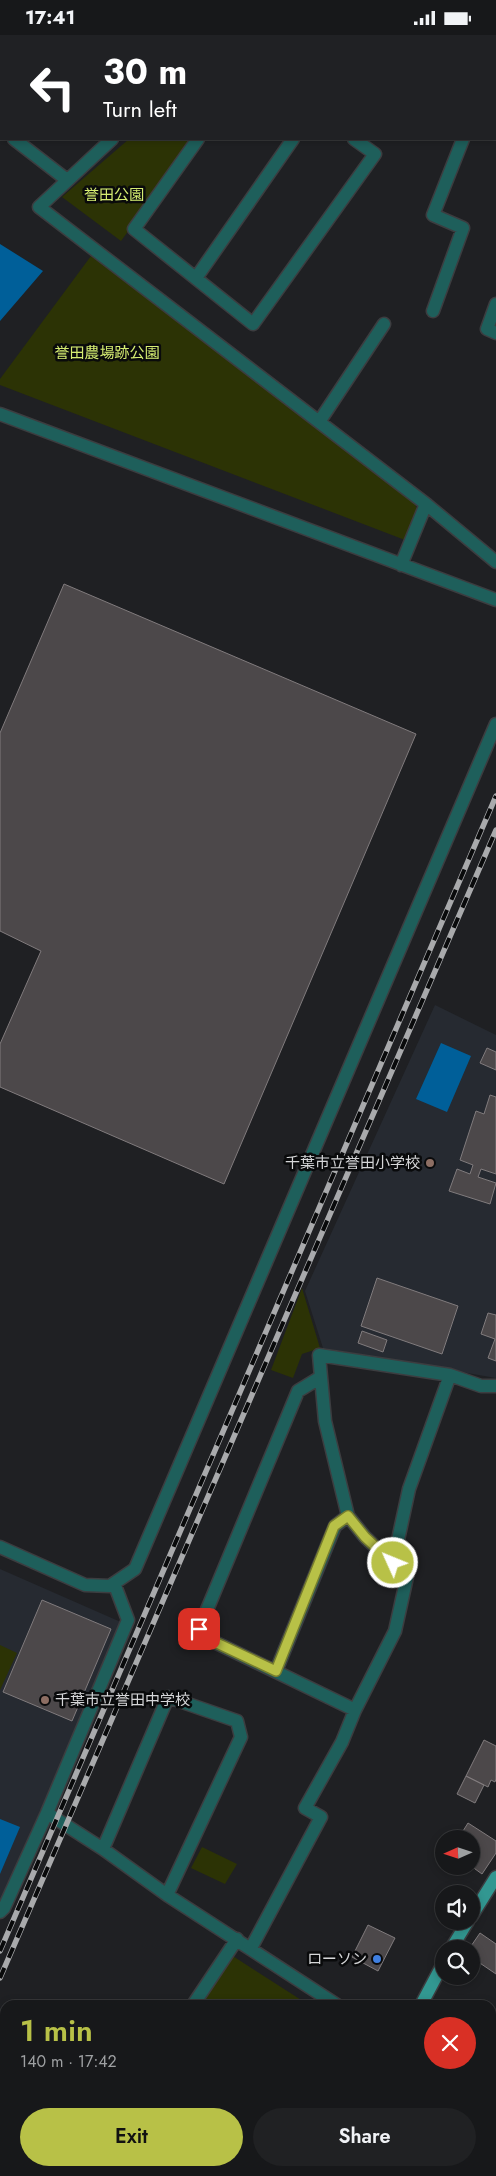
<!DOCTYPE html>
<html lang="en">
<head>
<meta charset="utf-8">
<style>
  body { margin:0; font-family:Jost,"Noto Sans JP",sans-serif; background:#202123; color:#f1f3f6; height:100vh; display:flex; flex-direction:column; font-size:19px; white-space:nowrap }
  * { box-sizing:border-box; margin:0 }
  p { font-size:16px; color:#9ea0a2 }
  .icon { flex:none; width:28px; height:28px; fill:none; stroke:currentColor; stroke-width:2; stroke-linecap:round; stroke-linejoin:round }
  .map { position:relative; flex:1; overflow:hidden }
  .details { position:absolute; left:0px; top:1965px; width:496px; height:176px; display:flex; flex-direction:column; background:#17181a; border-radius:15px 15px 0 0; box-shadow:0 2px 8px #0003,0 0 0 1px #363739 }
  .details>* { flex:none }
  .banner { position:absolute; left:0px; top:0px; width:496px; height:105px; box-shadow:0 2px 8px #0003,0 0 0 1px #363739; background:#202124; color:#fff; overflow:hidden }
  .needle { width:32px; rotate:267deg }
  .buttons { position:absolute; left:435px; top:1795px; display:grid; gap:10px }
  .buttons a { display:grid; place-items:center; width:45px; height:45px; border-radius:50%; background:#17181a; box-shadow:0 2px 8px #0003,0 0 0 1px #363739; font-size:25px }
  .pin { position:absolute; display:grid; place-items:center; width:42px; height:42px; color:#fff; margin:-21px; border-radius:10px; box-shadow:0 2px 8px #0006 }
  .me { position:absolute; width:55px; margin:-28px; rotate:314deg; stroke-linejoin:round; filter:drop-shadow(0 0 4px #0008) }
  .turn { display:flex; align-items:center; gap:18px; height:105px; padding:0 20px; font-size:22px }
  .turn .icon { width:65px; height:65px; stroke-width:2.5 }
  .turn b { display:block; font-size:35px; line-height:42px }
  .round { display:grid; place-items:center; flex:none; width:52px; height:52px; border-radius:26px; background:#202123 }
  .headline { display:flex; align-items:center; justify-content:space-between; height:85px; padding:0 20px }
  h1 { font-size:30px; font-weight:600; line-height:38px; color:#b8c147 }
  .button { display:flex; gap:10px; margin-top:auto; padding:10px 20px }
  .button a { flex:1; height:58px; border-radius:30px; background:#b8c147; color:#111; font-size:20px; font-weight:600; line-height:58px; text-align:center }
  .button a+a { background:#202123; color:#f1f3f6 }
  .status { display:flex; justify-content:space-between; align-items:center; height:35px; padding:0 25px; background:#17181a; direction:ltr }
  .status svg { height:14px; fill:currentColor }
  .map>svg:first-child { display:block }
  .built { fill:#262a31 }
  .green { fill:#2c3305 }
  .forest { fill:#4a5506 }
  .water { fill:#005f99 }
  .building { fill:#4c484a; stroke:#807b7d }
  .lines { fill:none; stroke-linecap:round; stroke-linejoin:round }
  .minor-casing { stroke:#3c3d40; stroke-width:15 }
  .major-casing { stroke:#3c3d40; stroke-width:15 }
  .minor { stroke:#1e5f5b; stroke-width:12 }
  .major { stroke:#329791; stroke-width:12 }
  .rail-casing { stroke:#a9aaac; stroke-width:5.5 }
  .rail { stroke:#090a0b; stroke-width:4; stroke-dasharray:11; stroke-linecap:butt }
  .route-casing { stroke:#787d2e; stroke-width:12 }
  .route { stroke:#b8c147; stroke-width:9 }
  .education-dot { fill:#8d6e63; stroke:#090a0b; stroke-width:2 }
  .shop-dot { fill:#3f7fe0; stroke:#090a0b; stroke-width:2 }
  .labels { text-anchor:middle; stroke-width:5; stroke-linejoin:round; paint-order:stroke }
  .park-label { font-size:15px; fill:#d6ed72; stroke:#090a0b }
  .poi-label { font-size:15px; fill:#d5d6d8; stroke:#090a0b; text-anchor:end }
</style>
</head>
<body>
<div class="status"><b>17:41</b><svg viewBox="0 0 49 12"><path d="M0 12V9h3v3zM5 12V6h3v6zM10 12V3h3v9zM15 12V0h3v12zM26 1h20v11H26zM47 4h2v5h-2z"/></svg></div>
<div class="map">
<svg width="496" height="2141" viewBox="0 0 496 2141">
  <rect width="100%" height="100%" fill="#1f2023"/>
  <path class="built" d="M435 970 496 1000V1343L323 1313 305 1256Z
    M0 1534 123 1588 0 1867Z"/>
  <path class="green" d="M129 104H195L121 206 62 162Z
    M91 221 414 466 417 475 405 505 0 350V344Z
    M302 1253 320 1313 302 1319 293 1343 271 1335Z
    M0 1610 17 1618 0 1655Z
    M202 1812 237 1829 225 1849 191 1833Z
    M225 1916 309 1970H194Z"/>
  <path class="forest" d="M0 2093 5 2097V2136H50L55 2141H0Z"/>
  <path class="water" d="M0 209 43 236 0 286Z
    M441 1008 471 1021 447 1077 416 1064Z
    M0 1784 20 1792 0 1839Z"/>
  <path class="building" d="M64 549 416 699 224 1149 0 1052V1009L41 916 0 896V698Z
    M487 1013 496 1017V1035L480 1028Z
    M490 1060 496 1062V1139L481 1134 478 1142 496 1148 490 1169 449 1156 457 1134 470 1139 473 1130 460 1125 476 1076 484 1079Z
    M377 1243 458 1271 442 1319 361 1291Z
    M488 1278 496 1280V1326L488 1323 495 1304 481 1299Z
    M362 1296 387 1305 383 1317 358 1308Z
    M42 1565 111 1594 72 1686 3 1657Z
    M484 1705 496 1711V1744L495 1747 491 1745 488 1752 466 1741Z
    M466 1741 484 1750 475 1768 457 1759Z
    M468 1788 496 1806V1818L482 1839 471 1831V1804H458Z
    M368 1890 395 1903 378 1936 352 1922Z
    M480 1898 496 1909V1939L471 1922V1914H469Z
    M300 2136H307L320 2141H298Z"/>
  <g class="lines">
    <g class="minor-casing">
      <path id="minor" d="M33 0 35 1
        M67 1 68 0
        M222 1 223 0
        M324 1 325 0
        M410 1 412 0
        M495 82H496
        M0 92 1 93
        M14 104 67 145
        M112 104 39 172 426 469 496 527
        M198 104 134 194 253 289 375 119 354 104
        M196 243 293 104
        M496 269 487 294 496 298
        M433 276 463 193 433 180 463 104
        M0 379 496 565
        M319 387 384 289
        M401 530 426 469
        M321 1342 298 1356 199 1594 204 1602 355 1675
        M0 1512 85 1550 110 1551 135 1534 496 689
        M393 1528 409 1454 450 1340
        M276 1636 335 1491 348 1481
        M47 1778 103 1814 167 1860 337 1970
        M103 1814 168 1662 237 1686 241 1702 167 1860
        M0 1877 4 1873 47 1778 128 1585 114 1548
        M251 1913 321 1782 305 1773 342 1707 355 1675 395 1596 407 1542 365 1502 348 1481 325 1386 319 1320 450 1340 481 1351H496
        M193 1970 237 1904
        M491 2023 496 2026
        M494 2141 496 2136"/>
    </g>
    <g class="major-casing">
      <path id="major" d="M471 1882 496 1842
        M451 1914 468 1886
        M421 1970 444 1927
        M357 2141 359 2136"/>
    </g>
    <use href="#minor" class="minor"/>
    <use href="#major" class="major"/>
    <g class="rail-casing">
      <path id="rail" d="M0 1916 496 761
        M0 1943 496 795"/>
    </g>
    <use href="#rail" class="rail"/>
  </g>
  <g class="lines">
    <g class="route-casing">
      <path id="route" d="M199 1594 204 1602 276 1636 334 1491 348 1481 365 1502 393 1528"/>
    </g>
    <use href="#route" class="route"/>
  </g>
  <g class="education-dot">
    <circle cx="430" cy="1128" r="5"/>
    <circle cx="45" cy="1665" r="5"/>
  </g>
  <circle class="shop-dot" cx="377" cy="1924" r="5"/>
  <g class="labels">
    <g class="park-label">
      <text x="114" y="165">誉田公園</text>
      <text x="107" y="323">誉田農場跡公園</text>
    </g>
    <g class="poi-label">
      <text x="420" y="1133">千葉市立誉田小学校</text>
      <text x="55" y="1670" text-anchor="start">千葉市立誉田中学校</text>
      <text x="367" y="1929">ローソン</text>
    </g>
  </g>
</svg>
<div class="buttons">
<a><svg class="needle" viewBox="-14 -14 28 28"><path d="M0-13l5 13h-10z" fill="#e53935"/><path d="M0 13l5-13h-10z" fill="#9ea0a2"/></svg></a>
<a><svg class="icon" aria-label="sound" viewBox="0 0 24 24"><path d="M4 9h4l5-4v14l-5-4H4zM17 9q2 3 0 6"/></svg></a>
<a><svg class="icon" aria-label="search" viewBox="0 0 24 24"><circle cx="10" cy="10" r="6"/><path d="M15 15l6 6"/></svg></a>
</div>
<div class="pin" style="left:199px;top:1594px;background:#d93025"><svg class="icon" aria-label="arrive" viewBox="0 0 24 24"><path d="M6 21V4h12l-3 4 3 4H6"/></svg></div>
<svg class="me" style="left:393px;top:1528px" viewBox="-20 -20 40 40"><circle r="17" fill="#b8c147" stroke="#fff" stroke-width="3"/><path d="M0-11L8 9 0 5-8 9z" fill="#fff"/></svg>
<div class="banner">
<div class="turn"><svg class="icon" aria-label="left" viewBox="0 0 24 24"><path d="M17 20v-9H6M10 6l-5 5 5 5"/></svg><div><b>30 m</b>Turn left</div></div>
</div>
<section class="details">
<div class="headline"><div><h1>1 min</h1><p>140 m · 17:42</p></div><a class="round" style="background:#d93025;color:#fff"><svg class="icon" aria-label="close" viewBox="0 0 24 24"><path d="M6 6l12 12M18 6L6 18"/></svg></a></div>
<div class="button"><a>Exit</a><a>Share</a></div>
</section>
</div>
</body>
</html>
